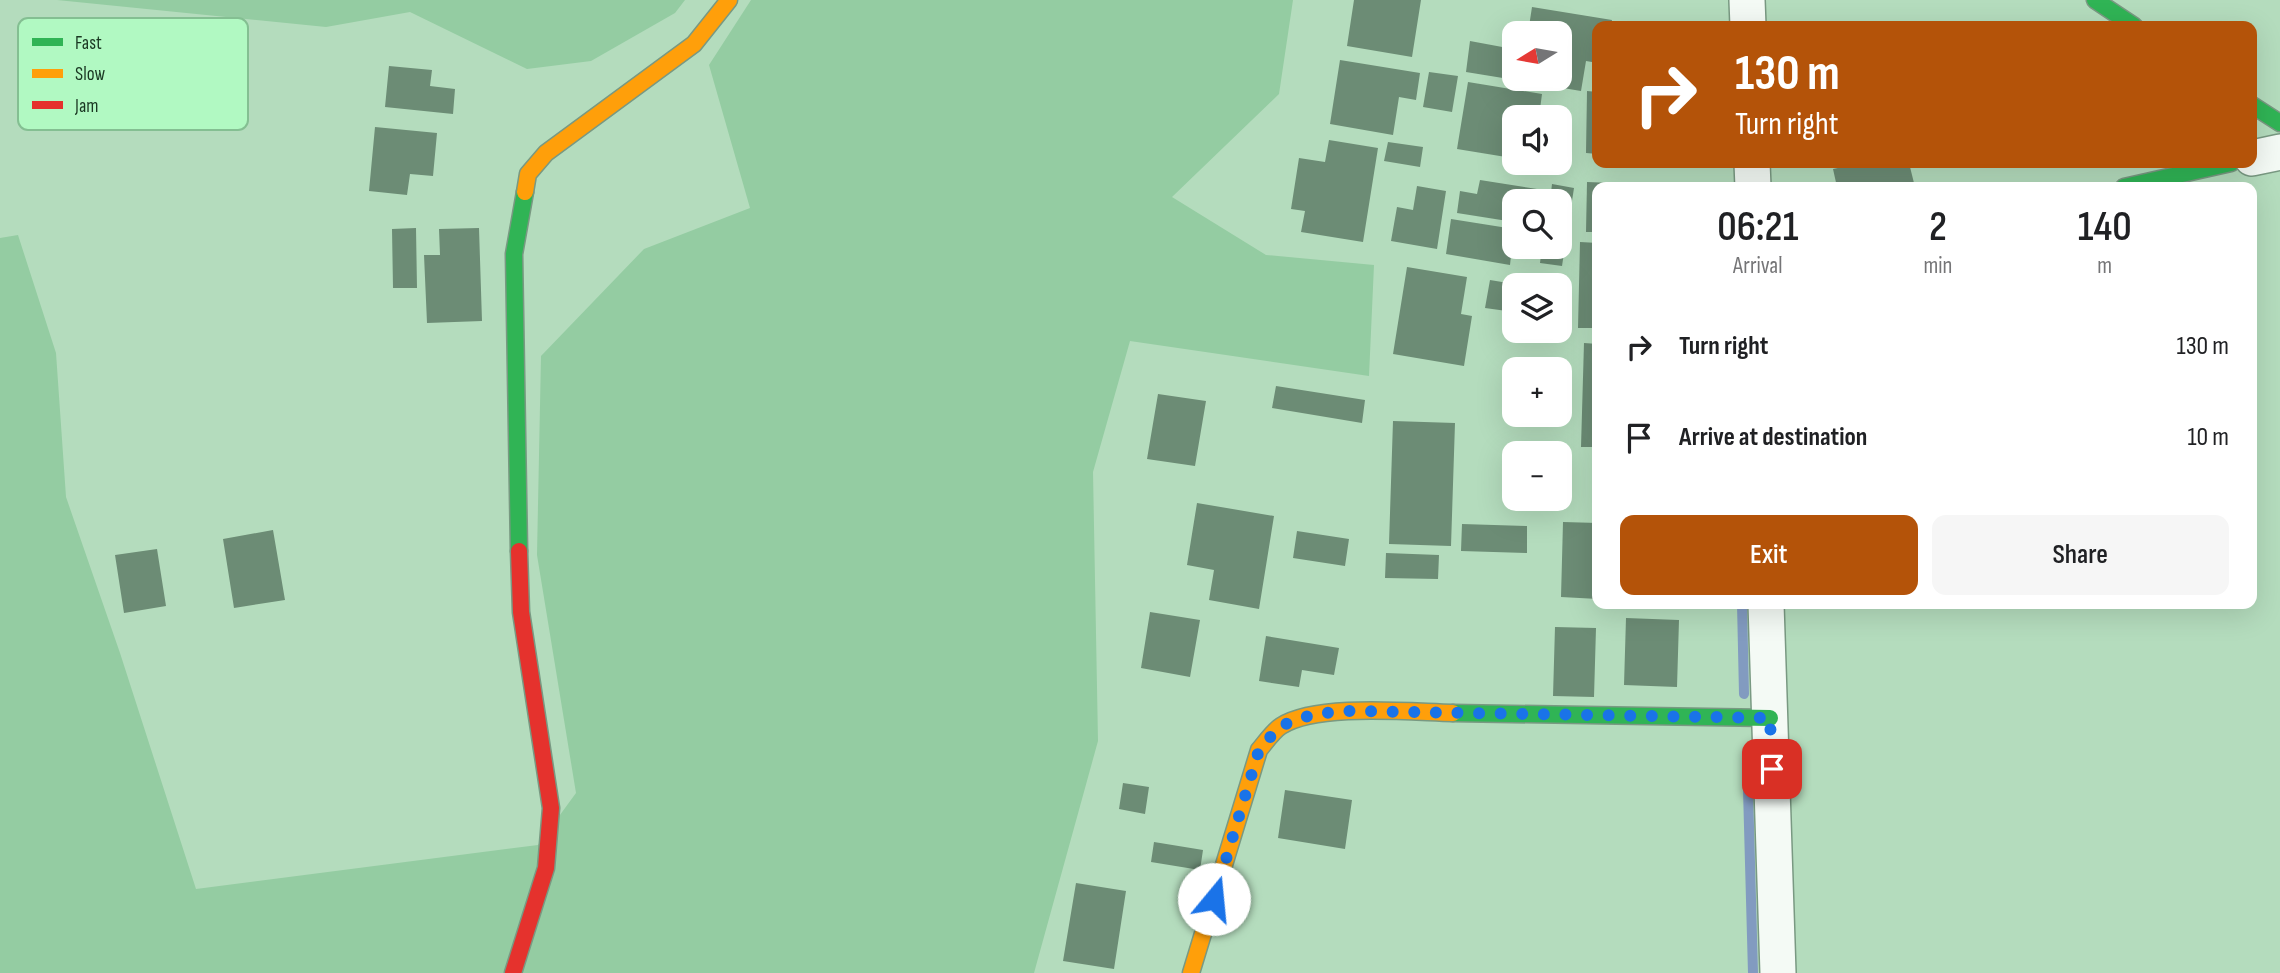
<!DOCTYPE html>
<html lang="en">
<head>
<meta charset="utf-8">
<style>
  body { margin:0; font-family:"Sofia Sans Condensed",sans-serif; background:#f6f6f6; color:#202124; height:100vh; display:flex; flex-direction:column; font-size:26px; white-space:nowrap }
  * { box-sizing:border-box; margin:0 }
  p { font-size:23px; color:#757577 }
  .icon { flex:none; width:38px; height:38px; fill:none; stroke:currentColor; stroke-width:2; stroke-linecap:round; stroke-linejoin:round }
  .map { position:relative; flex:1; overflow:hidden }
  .sheet { position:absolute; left:1592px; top:182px; width:665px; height:427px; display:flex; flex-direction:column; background:#fff; border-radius:14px; box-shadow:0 7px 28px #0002 }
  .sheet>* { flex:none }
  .guide { position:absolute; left:1592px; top:21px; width:665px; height:147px; border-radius:14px; box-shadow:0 7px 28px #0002; background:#b45309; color:#fff; overflow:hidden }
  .needle { width:46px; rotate:259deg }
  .tools { position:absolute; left:1502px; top:21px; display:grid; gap:14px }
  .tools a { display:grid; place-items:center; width:70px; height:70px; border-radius:14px; background:#fff; box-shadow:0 7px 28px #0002; font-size:35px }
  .pin { position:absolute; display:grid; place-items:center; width:60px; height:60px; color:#fff; margin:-30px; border-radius:14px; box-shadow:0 4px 10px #0006 }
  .me { position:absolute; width:77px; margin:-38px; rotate:17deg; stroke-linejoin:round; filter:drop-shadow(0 0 5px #0008) }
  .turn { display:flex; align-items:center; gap:24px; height:147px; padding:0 28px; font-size:32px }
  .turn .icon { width:91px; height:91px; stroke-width:2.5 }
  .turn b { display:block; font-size:49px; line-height:60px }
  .eta { display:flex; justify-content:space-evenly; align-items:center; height:119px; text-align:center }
  .eta b { font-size:42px; font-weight:600; line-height:49px }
  .button { display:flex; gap:14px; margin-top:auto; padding:14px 28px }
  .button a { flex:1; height:80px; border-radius:14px; background:#b45309; color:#fff; font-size:28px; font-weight:600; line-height:80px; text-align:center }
  .button a+a { background:#f6f6f6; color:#202124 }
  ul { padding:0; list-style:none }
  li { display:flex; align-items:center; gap:21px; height:91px; padding:0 28px }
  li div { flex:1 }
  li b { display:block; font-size:26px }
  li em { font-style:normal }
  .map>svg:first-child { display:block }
  .green { fill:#94cca2 }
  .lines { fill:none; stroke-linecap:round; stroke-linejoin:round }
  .stream { stroke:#829bc0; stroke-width:10 }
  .building { fill:#6c8c75 }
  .street-casing { stroke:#799982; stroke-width:38 }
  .fast-casing { stroke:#799982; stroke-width:19 }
  .slow-casing { stroke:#799982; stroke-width:19 }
  .jam-casing { stroke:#799982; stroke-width:19 }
  .street { stroke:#f4faf5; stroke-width:35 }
  .fast { stroke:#30b455; stroke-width:16 }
  .slow { stroke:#ff9f0a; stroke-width:16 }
  .jam { stroke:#e5322d; stroke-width:16 }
  .route { stroke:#1a73e8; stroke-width:12; stroke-dasharray:0 21.6 }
  .key { fill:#b1f9c2; stroke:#84bf92; stroke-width:2 }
  .key-label { font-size:19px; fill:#1a3722 }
</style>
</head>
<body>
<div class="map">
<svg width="2280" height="973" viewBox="0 0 2280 973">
  <rect width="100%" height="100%" fill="#b4dcbd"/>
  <path class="green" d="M57 0H685L675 13 591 61 527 69 410 12 326 27Z
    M751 0H1293L1279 94 1172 197 1266 255 1374 265 1369 376 1130 341 1093 472 1098 741 1034 973H0V238L18 235 56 353 66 497 120 653 196 889 538 845 576 793 537 555 541 356 644 249 750 208 709 65Z"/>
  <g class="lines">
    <path class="stream" d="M1742 604 1744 694
      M1747 753 1753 973"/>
  </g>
  <path class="building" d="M1354 0H1421L1412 57 1347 46Z
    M1532 7 1612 20 1611 26H1598V63L1586 61 1581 91 1521 81V79H1559V33H1528Z
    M1470 41 1513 49 1509 79 1466 72Z
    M1340 60 1420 73 1416 100 1399 97 1393 135 1330 124Z
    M389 66 432 70 430 86 455 89 453 114 385 107Z
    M1429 72 1458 76 1452 112 1423 107Z
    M1468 82 1542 94 1539 117H1514V122L1511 121 1506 157 1457 149Z
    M1587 91 1598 92V154L1586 153Z
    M375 127 437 133 433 176 410 174 407 195 369 191Z
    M1329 140 1378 148 1363 242 1301 232 1305 211 1291 209 1299 158 1325 162Z
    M1388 142 1423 147 1420 167 1384 161Z
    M1862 163H1909L1915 187H1837L1833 169Z
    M1480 180 1537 189 1535 201H1514V222L1457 213 1460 191 1477 194Z
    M1587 182 1641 184V187H1598V232H1586Z
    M1552 184 1574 188 1562 266 1540 263 1542 247H1559V201H1550Z
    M1417 186 1446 191 1437 249 1391 241 1397 207 1413 210Z
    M1451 219 1514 229 1510 265 1446 254Z
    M416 228 417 288H393L392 229Z
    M479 228 482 321 427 323 424 255H440L439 229Z
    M1580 242 1598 243V328H1578Z
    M1407 267 1467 277 1461 314 1472 316 1464 366 1393 354Z
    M1490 280 1514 284V312L1485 308Z
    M1584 343 1598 344V447H1581Z
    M1276 386 1365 400 1362 423 1272 408Z
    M1158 394 1206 401 1195 466 1147 459Z
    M1393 421 1455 423 1451 546 1389 544Z
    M1197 503 1274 516 1259 609 1209 600 1214 570 1187 565Z
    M1563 522 1598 523V599L1561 597Z
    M1462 524 1527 526V553L1461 551Z
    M273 530 285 600 234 608 223 539Z
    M1297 531 1349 539 1345 566 1293 558Z
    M157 549 166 606 124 613 115 555Z
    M1386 553 1439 555 1438 579 1385 578Z
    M1150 612 1200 620 1190 677 1141 668Z
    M1626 618 1679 620 1677 687 1624 685Z
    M1555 627 1596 628 1594 697 1553 696Z
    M1266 636 1339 648 1334 675 1302 670 1299 687 1259 681Z
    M1123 783 1149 787 1145 814 1119 809Z
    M1285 790 1352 800 1345 849 1278 838Z
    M1154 842 1203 850 1200 870 1151 862Z
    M1076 883 1126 891 1114 969 1063 961Z"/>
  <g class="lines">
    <g class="street-casing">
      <path id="street" d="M1747 0 1748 26
        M2252 158 2280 152
        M1752 163 1753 187
        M1766 604 1778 973"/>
    </g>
    <g class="fast-casing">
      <path id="fast" d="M2095 0 2134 26
        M2252 105 2280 123
        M2124 187 2231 163
        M519 551 514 254 525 192
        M1453 713 1770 718"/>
    </g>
    <g class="slow-casing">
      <path id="slow" d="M525 192 528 174 546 153 694 44 729 0
        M1191 973 1259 750C1265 743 1273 731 1281 726 1317 703 1409 712 1453 713"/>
    </g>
    <g class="jam-casing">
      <path id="jam" d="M513 973 546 868 551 808 521 612 519 551"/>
    </g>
    <use href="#street" class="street"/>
    <use href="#fast" class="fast"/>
    <use href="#slow" class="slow"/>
    <use href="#jam" class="jam"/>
  </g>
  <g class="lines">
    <path class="route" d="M1214 899 1259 750 1280 726 1314 714 1349 711 1770 718 1772 769"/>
  </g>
  <rect x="18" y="18" width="230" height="112" rx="10" class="key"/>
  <rect x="32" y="38" width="31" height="8" fill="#30b455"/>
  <rect x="32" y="69" width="31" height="9" fill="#ff9f0a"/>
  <rect x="32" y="101" width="31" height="8" fill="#e5322d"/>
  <g class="key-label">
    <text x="75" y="49">Fast</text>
    <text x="75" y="80">Slow</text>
    <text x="75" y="112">Jam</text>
  </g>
</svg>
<div class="tools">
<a><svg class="needle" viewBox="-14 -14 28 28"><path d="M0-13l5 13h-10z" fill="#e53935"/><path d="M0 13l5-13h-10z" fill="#757577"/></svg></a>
<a><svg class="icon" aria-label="sound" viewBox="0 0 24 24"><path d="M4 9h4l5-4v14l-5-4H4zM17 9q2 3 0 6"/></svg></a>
<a><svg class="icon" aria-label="search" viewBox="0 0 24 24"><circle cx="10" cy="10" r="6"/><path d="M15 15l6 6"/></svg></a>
<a><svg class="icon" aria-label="layers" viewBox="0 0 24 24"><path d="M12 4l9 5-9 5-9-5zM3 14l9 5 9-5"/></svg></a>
<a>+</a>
<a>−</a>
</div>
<div class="pin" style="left:1772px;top:769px;background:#d93025"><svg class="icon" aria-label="arrive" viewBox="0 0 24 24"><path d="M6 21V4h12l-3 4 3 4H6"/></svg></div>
<svg class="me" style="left:1214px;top:899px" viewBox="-20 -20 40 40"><circle r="19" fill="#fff"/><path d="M0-13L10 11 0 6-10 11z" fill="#1a73e8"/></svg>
<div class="guide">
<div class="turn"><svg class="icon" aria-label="right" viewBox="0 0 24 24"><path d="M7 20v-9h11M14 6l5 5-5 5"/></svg><div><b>130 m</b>Turn right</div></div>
</div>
<section class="sheet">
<div class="eta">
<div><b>06:21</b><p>Arrival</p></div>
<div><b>2</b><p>min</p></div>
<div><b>140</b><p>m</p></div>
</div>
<ul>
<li><svg class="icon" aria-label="right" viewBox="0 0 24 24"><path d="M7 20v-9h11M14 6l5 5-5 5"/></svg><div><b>Turn right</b></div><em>130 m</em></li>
<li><svg class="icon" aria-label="arrive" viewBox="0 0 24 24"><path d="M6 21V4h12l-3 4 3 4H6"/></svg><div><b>Arrive at destination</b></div><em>10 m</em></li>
</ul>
<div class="button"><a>Exit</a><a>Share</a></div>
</section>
</div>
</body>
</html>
